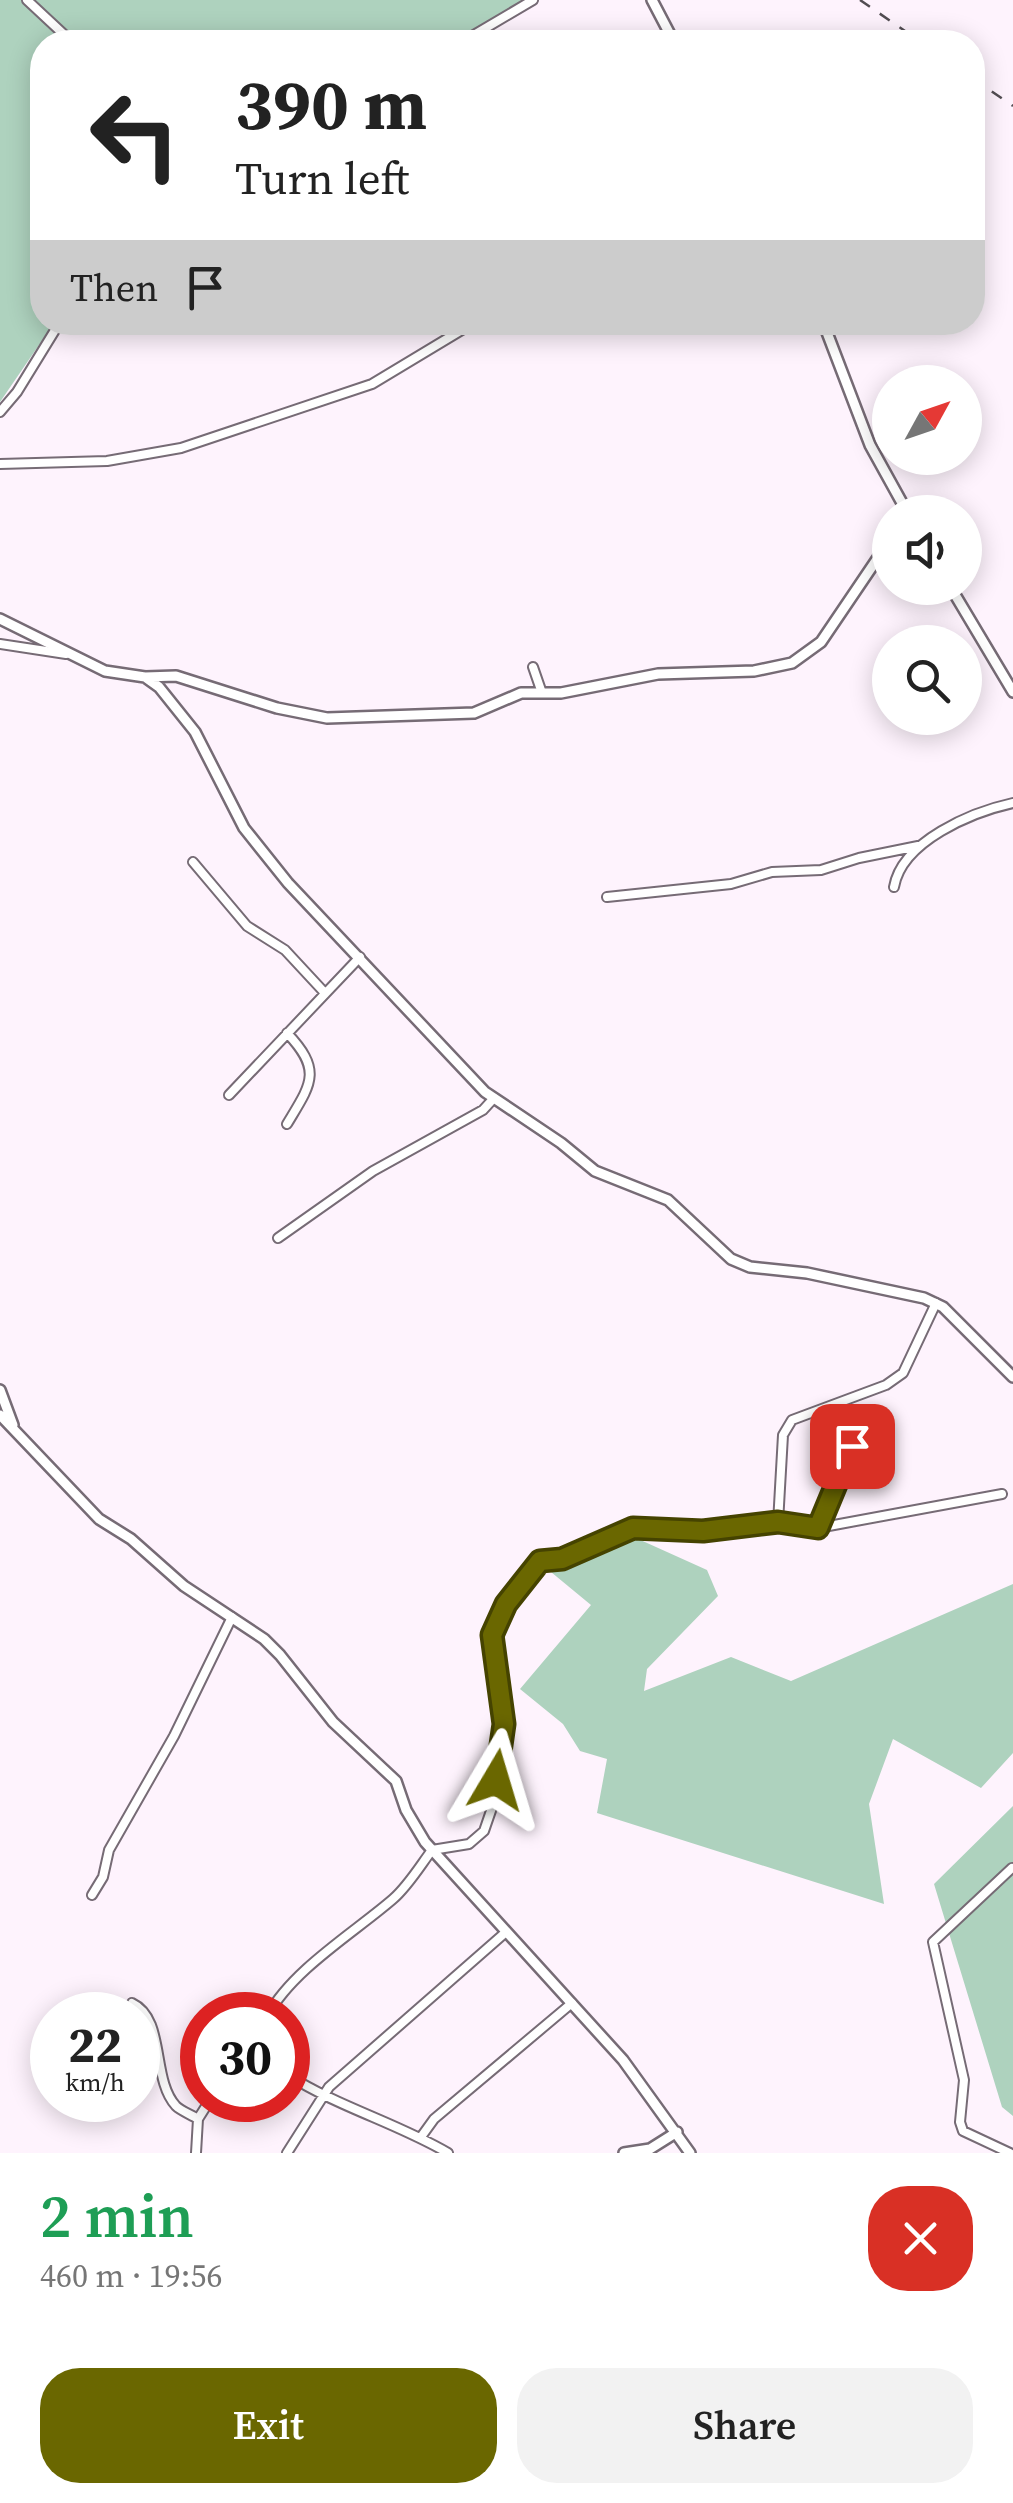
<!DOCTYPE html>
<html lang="en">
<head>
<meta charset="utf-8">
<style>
  body { margin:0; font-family:"Source Serif 4",serif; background:#f2f2f2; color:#222; height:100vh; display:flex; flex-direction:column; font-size:38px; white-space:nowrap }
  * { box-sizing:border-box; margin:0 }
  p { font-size:32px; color:#767676 }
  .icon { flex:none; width:55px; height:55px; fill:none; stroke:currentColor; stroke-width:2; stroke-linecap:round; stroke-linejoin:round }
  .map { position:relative; height:2153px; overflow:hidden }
  .side { display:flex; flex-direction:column; background:#fff; flex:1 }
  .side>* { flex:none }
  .banner { position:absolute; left:30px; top:30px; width:955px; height:305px; border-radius:40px; box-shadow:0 5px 25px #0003; background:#fff; color:#222; overflow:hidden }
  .needle { width:65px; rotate:50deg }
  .controls { position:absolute; left:872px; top:365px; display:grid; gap:20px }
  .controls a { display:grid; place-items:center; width:110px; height:110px; border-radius:50%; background:#fff; box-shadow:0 5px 25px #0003; font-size:50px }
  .speed { position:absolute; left:30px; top:1992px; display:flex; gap:20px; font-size:50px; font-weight:700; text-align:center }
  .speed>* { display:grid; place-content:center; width:130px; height:130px; border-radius:50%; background:#fff; box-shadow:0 5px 25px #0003; line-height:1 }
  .speed small { font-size:25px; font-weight:400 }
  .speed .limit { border:15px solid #d22; background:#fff; color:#111 }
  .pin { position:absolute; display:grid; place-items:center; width:85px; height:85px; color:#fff; margin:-42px; border-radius:20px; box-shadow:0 5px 15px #0006 }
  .me { position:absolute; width:110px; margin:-55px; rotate:7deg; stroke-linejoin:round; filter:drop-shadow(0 0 8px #0008) }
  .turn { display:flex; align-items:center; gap:35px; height:210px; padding:0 40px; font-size:45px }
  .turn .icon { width:130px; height:130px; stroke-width:2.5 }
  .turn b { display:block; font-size:70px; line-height:85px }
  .then { display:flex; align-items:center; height:95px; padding:0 40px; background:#0003; gap:20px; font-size:38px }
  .round { display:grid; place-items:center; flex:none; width:105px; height:105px; border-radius:40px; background:#f2f2f2 }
  .summary { display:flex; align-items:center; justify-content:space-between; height:170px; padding:0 40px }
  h1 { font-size:60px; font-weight:600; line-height:75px; color:#1e9e55 }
  .button { display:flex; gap:20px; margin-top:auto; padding:20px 40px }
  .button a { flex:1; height:115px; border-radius:40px; background:#6a6700; color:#fff; font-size:40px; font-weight:600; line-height:115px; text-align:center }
  .button a+a { background:#f2f2f2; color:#222 }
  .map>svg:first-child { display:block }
  .forest { fill:#aed2be }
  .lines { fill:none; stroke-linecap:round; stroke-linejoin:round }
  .minor-casing { stroke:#766b75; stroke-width:12 }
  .tertiary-casing { stroke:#766b75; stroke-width:14 }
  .minor { stroke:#fff; stroke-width:8 }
  .tertiary { stroke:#fff; stroke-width:9 }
  .rail { stroke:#524d52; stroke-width:2.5; stroke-dasharray:12 12; stroke-linecap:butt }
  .route-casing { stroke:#454300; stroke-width:25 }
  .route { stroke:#6a6700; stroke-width:18 }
</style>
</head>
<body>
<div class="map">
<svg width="1013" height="2153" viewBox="0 0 1013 2153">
  <rect width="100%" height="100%" fill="#fef3fd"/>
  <path class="forest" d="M0 0H532L461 42H42V322L54 323 0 402Z
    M636 1538 707 1570 718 1596 647 1669 644 1691 731 1657 791 1681 1013 1584V1753L981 1788 893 1739 869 1804 884 1904 597 1813 607 1759 580 1751 563 1724 520 1689 591 1605 551 1572Z
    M1013 1806V2116L1002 2107 934 1884Z"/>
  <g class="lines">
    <g class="minor-casing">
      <path id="minor" d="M27 0 72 42
        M462 42 533 0
        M0 412 17 392 60 322
        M0 464 107 461 181 448 372 384 475 322
        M0 644 66 654
        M533 667 542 693
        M193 862 247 926 285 950 324 992
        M894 887C902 841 972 812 1013 803
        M607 897 731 884 772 872 821 870 859 858 918 846
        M229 1095 360 957
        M287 1124C311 1084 323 1071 287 1033
        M278 1238 373 1171 483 1110 494 1098
        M778 1523 818 1528 1002 1494
        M818 1528 852 1447
        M92 1895 103 1877 109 1850 174 1736 232 1617
        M132 2003C166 2019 151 2079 176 2106 181 2111 192 2115 198 2119
        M268 2015C292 1970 355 1932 393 1899 408 1886 420 1866 432 1850L469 1844 484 1831 494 1802 504 1724 492 1635 506 1604 539 1561 562 1559 633 1528 703 1531 778 1523 783 1435 792 1420 886 1385 903 1373 936 1303
        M288 2075C338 2107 397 2123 448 2153
        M421 2137 434 2119 572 2003
        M196 2153 198 2119 210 2100
        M287 2153 329 2087 506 1932
        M1010 2153 963 2131 960 2122 964 2080 933 1942 1012 1868"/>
    </g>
    <g class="tertiary-casing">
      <path id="tertiary" d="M652 0 674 42
        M823 322 870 445 907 512
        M951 588 1013 692
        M0 619 105 671 145 677 176 676 277 708 327 718 474 713 521 693H561L658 674 754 671 792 663 821 642 890 540
        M145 677 159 687 195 732 244 828 288 883 485 1092 561 1143 595 1171 668 1200 731 1259 750 1267 807 1273 924 1298 943 1307 1013 1377
        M0 1390 13 1425
        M0 1415 99 1519 131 1539 184 1586 264 1639 280 1655 333 1722 396 1781 406 1810 425 1842 623 2060 690 2153
        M624 2153 650 2149 677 2132"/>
    </g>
    <use href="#minor" class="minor"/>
    <use href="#tertiary" class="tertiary"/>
    <path class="rail" d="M860 0 921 42
      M972 78 1013 106"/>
  </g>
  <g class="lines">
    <g class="route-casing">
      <path id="route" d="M496 1780 504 1724 492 1635 506 1604 540 1561 562 1559 633 1528 703 1531 778 1522 818 1528 852 1446"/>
    </g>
    <use href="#route" class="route"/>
  </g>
</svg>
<div class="controls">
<a><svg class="needle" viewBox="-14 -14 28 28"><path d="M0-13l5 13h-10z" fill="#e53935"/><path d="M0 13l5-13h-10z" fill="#767676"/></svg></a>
<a><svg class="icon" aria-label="sound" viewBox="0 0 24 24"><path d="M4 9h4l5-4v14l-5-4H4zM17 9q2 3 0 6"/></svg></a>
<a><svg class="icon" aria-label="search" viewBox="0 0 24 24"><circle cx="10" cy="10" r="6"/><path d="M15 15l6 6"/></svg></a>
</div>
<div class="speed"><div>22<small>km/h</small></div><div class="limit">30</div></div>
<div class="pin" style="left:852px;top:1446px;background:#d93025"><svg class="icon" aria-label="arrive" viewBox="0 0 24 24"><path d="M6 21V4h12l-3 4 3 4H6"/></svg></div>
<svg class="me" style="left:496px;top:1780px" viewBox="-20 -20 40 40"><path d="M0-17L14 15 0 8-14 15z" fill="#6a6700" stroke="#fff" stroke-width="4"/></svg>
<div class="banner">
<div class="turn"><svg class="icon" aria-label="left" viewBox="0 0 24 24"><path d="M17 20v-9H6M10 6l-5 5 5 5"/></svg><div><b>390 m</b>Turn left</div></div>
<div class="then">Then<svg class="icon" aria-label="arrive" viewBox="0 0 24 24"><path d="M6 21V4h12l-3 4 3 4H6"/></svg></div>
</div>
</div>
<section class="side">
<div class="summary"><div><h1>2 min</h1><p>460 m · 19:56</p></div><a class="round" style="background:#d93025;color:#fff"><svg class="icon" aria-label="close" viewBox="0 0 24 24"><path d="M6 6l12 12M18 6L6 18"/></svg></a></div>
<div class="button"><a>Exit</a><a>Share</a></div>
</section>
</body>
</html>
